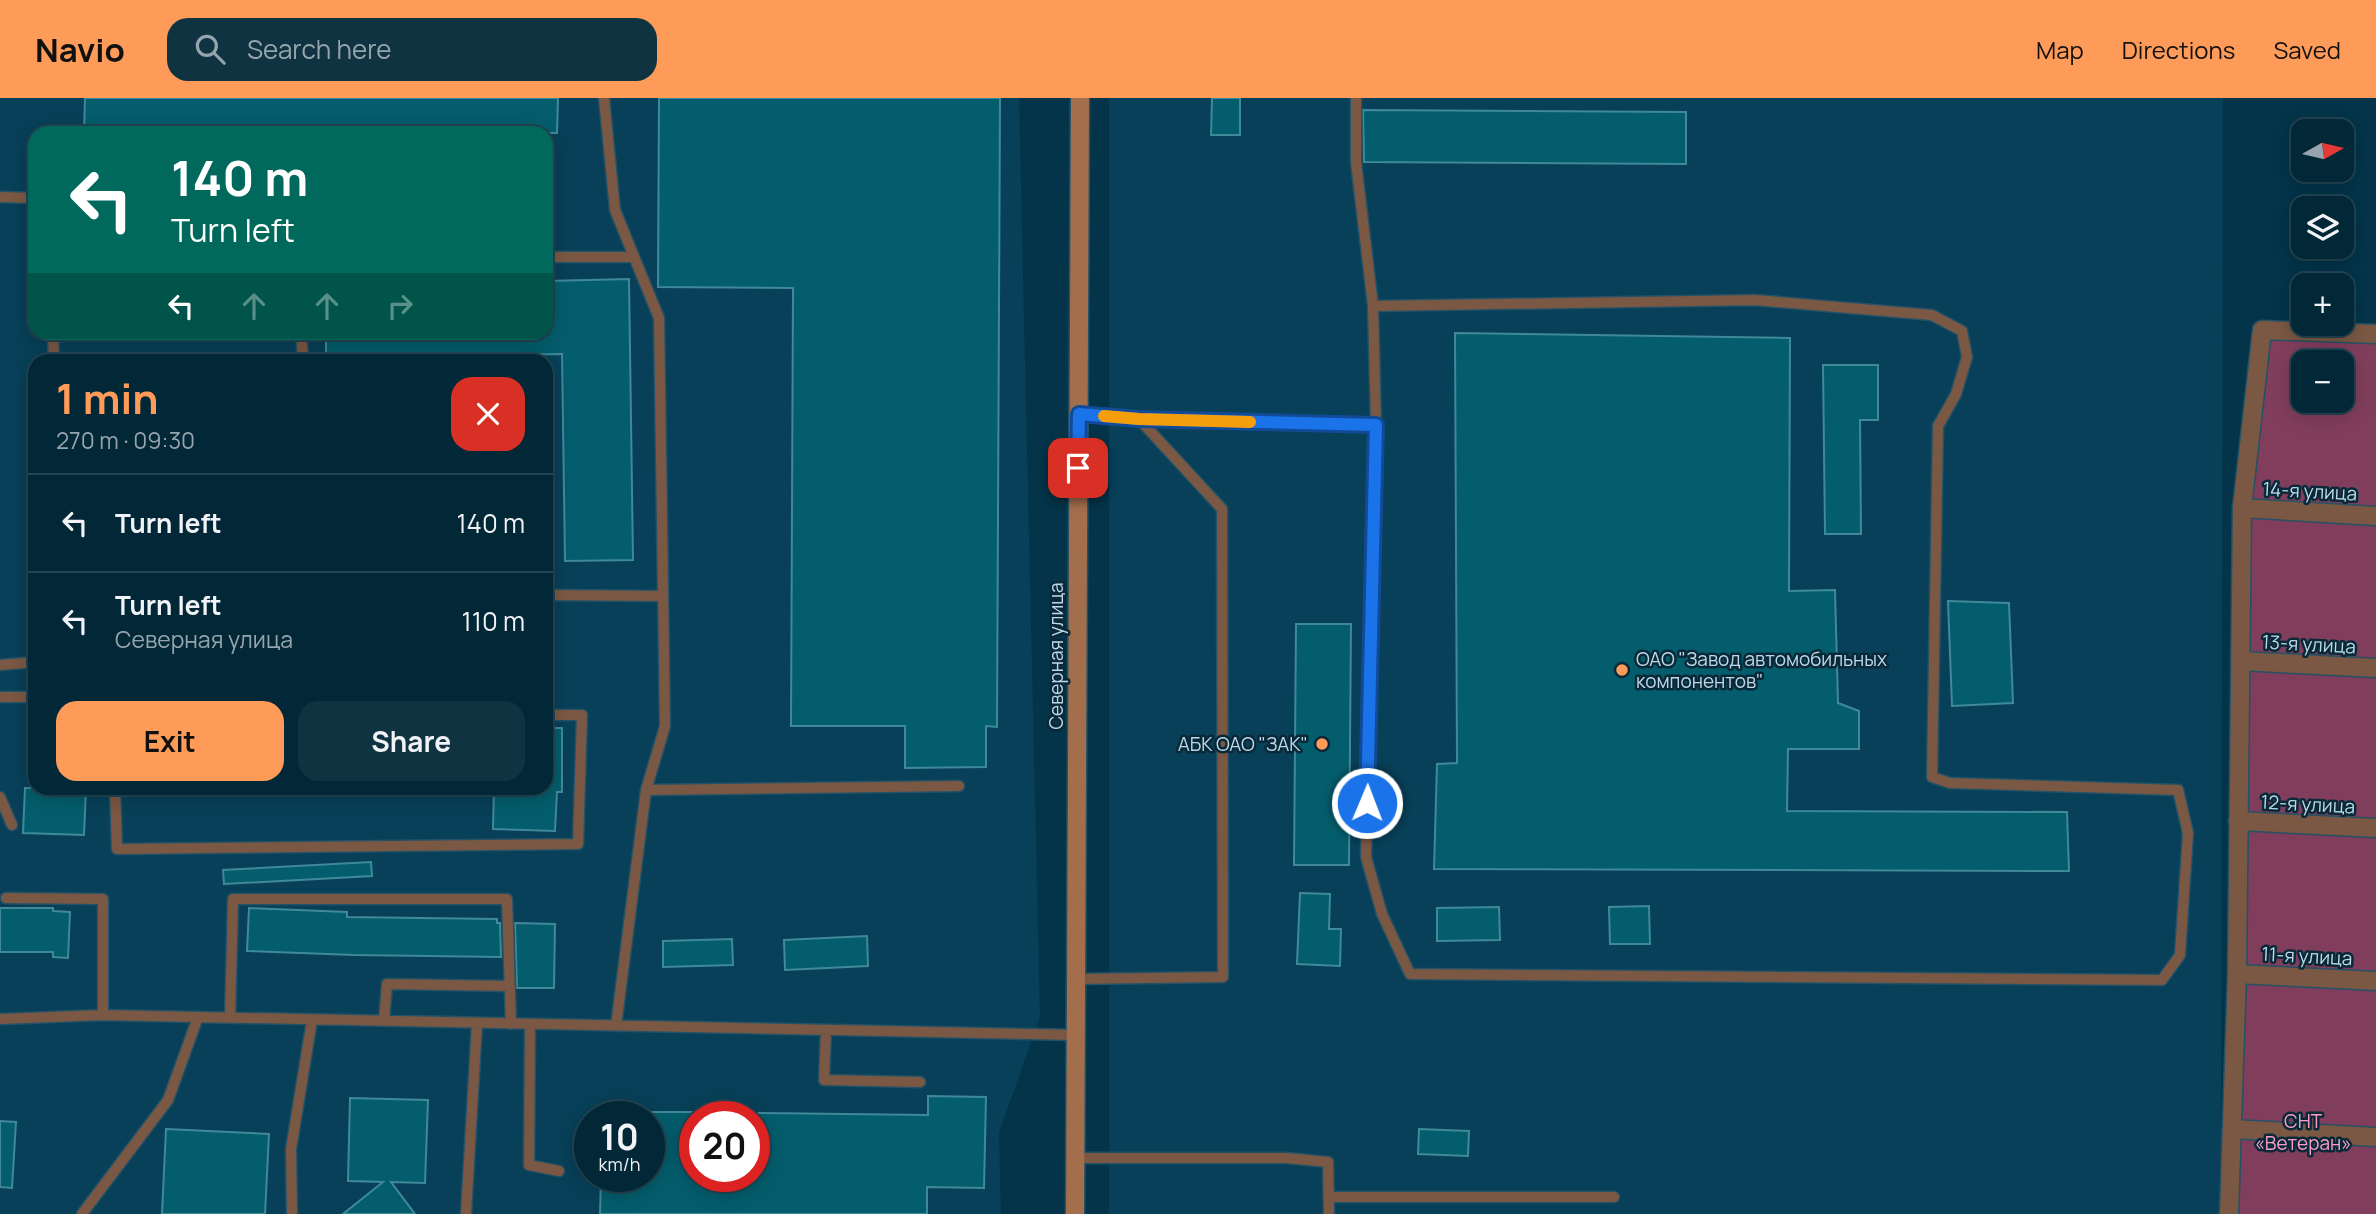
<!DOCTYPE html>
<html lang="en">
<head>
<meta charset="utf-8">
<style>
  body { margin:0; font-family:Manrope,sans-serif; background:#103342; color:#f1f3f6; height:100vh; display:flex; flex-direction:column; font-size:26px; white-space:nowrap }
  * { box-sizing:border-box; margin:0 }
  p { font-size:23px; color:#96a5ad }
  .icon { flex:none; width:38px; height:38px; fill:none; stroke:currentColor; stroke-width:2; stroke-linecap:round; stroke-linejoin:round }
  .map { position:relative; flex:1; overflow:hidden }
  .side { position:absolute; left:28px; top:256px; width:525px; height:441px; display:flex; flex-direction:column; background:#022737; border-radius:21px; box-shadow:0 4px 18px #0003,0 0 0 2px #234452 }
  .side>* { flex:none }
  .hud { position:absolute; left:28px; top:28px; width:525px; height:214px; border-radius:21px; box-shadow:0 4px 18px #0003,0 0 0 2px #234452; background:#00695c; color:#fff; overflow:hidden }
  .needle { width:46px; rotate:82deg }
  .tools { position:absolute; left:2291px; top:21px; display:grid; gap:14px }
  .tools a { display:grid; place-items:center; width:63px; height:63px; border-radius:14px; background:#022737; box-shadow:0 4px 18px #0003,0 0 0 2px #234452; font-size:35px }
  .speed { position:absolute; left:574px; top:1003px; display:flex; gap:14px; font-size:35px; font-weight:700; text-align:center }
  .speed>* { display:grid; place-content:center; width:91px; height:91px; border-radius:50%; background:#022737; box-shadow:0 4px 18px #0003,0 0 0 2px #234452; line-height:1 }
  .speed small { font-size:18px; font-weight:400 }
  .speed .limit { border:10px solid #d22; background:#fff; color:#111 }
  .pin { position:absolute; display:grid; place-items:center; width:60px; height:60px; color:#fff; margin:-30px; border-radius:14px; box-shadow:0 4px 10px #0006 }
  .me { position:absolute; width:77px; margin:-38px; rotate:1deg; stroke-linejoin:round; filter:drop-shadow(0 0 5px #0008) }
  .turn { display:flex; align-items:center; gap:24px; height:147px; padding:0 28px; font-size:32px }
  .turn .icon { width:91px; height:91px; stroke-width:2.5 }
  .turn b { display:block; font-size:49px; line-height:60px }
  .lanes { display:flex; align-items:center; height:66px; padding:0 28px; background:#0003; justify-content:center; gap:35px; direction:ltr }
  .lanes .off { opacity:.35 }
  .round { display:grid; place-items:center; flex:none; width:74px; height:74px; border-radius:21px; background:#103342 }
  .head { display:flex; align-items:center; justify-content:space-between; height:119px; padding:0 28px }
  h1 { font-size:42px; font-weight:700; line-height:52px; color:#fe9b58 }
  .cta { display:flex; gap:14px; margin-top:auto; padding:14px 28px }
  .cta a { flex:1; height:80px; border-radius:21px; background:#fe9b58; color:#111; font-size:28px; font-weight:700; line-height:80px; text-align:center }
  .cta a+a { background:#103342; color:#f1f3f6 }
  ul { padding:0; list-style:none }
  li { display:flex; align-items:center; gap:21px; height:98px; padding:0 28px; border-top:2px solid #234452 }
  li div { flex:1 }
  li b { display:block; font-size:26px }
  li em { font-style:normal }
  header { display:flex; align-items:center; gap:42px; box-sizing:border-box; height:98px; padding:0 35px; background:#fe9b58; color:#111 }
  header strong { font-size:33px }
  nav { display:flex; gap:38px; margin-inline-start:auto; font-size:24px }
  .search { width:490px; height:63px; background:#103342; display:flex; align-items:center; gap:18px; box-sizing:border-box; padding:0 24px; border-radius:21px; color:#96a5ad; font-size:26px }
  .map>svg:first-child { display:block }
  .built { fill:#074058; fill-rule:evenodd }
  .green { fill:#813e5c; fill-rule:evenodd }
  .building { fill:#045d6c; stroke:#408999; stroke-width:2 }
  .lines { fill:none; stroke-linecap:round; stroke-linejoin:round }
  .service-casing { stroke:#245166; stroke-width:13 }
  .minor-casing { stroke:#245166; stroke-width:21 }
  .secondary-casing { stroke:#245166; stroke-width:21 }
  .service { stroke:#7a5843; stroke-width:10 }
  .minor { stroke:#7a5843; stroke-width:18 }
  .secondary { stroke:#a36e4c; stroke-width:18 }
  .route-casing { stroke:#114b97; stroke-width:18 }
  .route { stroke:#1a73e8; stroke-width:12 }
  .slow { stroke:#f59e0b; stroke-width:12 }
  .poi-dot { fill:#fe9b58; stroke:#092938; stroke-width:2.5 }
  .labels { text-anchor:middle; stroke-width:5; stroke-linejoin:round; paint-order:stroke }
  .street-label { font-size:19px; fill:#bbd7e8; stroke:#092938 }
  .poi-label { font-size:19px; fill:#bbd7e8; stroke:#092938; text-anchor:start }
  .park-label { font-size:19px; fill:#fb9dc5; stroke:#092938 }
</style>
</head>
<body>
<header>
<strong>Navio</strong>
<div class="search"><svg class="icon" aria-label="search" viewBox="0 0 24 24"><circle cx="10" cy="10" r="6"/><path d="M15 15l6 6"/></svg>Search here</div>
<nav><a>Map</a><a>Directions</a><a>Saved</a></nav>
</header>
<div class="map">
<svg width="2376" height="1116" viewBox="0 0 2376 1116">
  <rect width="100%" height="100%" fill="#033449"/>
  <path class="built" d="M0 0H1019L1040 919 999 1035 1001 1116H0ZM35 35H546V234H35ZM35 262H546V690H35ZM590 1018H649V1078H590ZM695 1018H754V1078H695Z
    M1109 0H2223L2221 1116H1109Z"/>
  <path class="green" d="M2262 232 2376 236V1116H2229L2242 410ZM2303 264H2342V303H2303Z"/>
  <path class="building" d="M85 0H558L557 35H84Z
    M659 0H1000L997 629 986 628V669L905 670V628H791L793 190 658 189Z
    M1212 0H1240V37H1211Z
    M1363 12 1686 14V66L1364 64Z
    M629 181 633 462 565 463 562 256 394 258 395 262H326V234H546V183Z
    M1455 235 1790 240 1789 493 1835 492 1838 605 1859 613V651H1788L1787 713 2067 714 2069 773 1434 771 1437 666 1457 665Z
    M1823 267H1878V322H1860L1861 436H1825Z
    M1948 503 2009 505 2013 605 1952 608Z
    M1296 526H1351L1349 767H1294Z
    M546 630H562V694H557L555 733 493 731 494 690H546Z
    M25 690H86L84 737 23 735Z
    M371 764 372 778 224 786 223 772Z
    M1300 795 1330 796 1329 831H1341L1340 868 1297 866Z
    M1649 808 1650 846H1610L1609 809Z
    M1499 809 1500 842 1437 843V810Z
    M0 810H53V813L70 814 68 860 53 859V854H0Z
    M249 810 347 814V819L497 821V825H500L501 859 354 857 247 853Z
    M515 825 555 826 554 890H517Z
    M867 838 868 868 785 872 784 842Z
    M732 841 733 867 663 869V843Z
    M928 998 986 999 984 1090 927 1089V1116H600L601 1078H649V1014H695V1078H754V1015L928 1017Z
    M350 1000 428 1002 425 1085 391 1084 415 1116H343L383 1084 348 1083Z
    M0 1023 16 1024 12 1090 0 1089Z
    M166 1031 269 1036 265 1116H162Z
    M1419 1031 1469 1033 1468 1058 1418 1056Z"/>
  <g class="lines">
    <g class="service-casing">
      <path id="service" d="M604 0 615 112 659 220 665 628 646 692
        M1356 0V64L1373 208 1376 327 1366 759 1382 816 1410 876 2162 882 2180 857 2188 735 2178 692 1950 685 1932 679 1938 328 1956 296 1967 259 1962 233 1932 217 1755 202 1373 208
        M0 99 35 100
        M546 159H634
        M301 234 303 262
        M54 262 53 239 104 234
        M1078 316 1139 321 1376 327
        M546 497 663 498
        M0 567 35 564
        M0 599H35
        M115 690 117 751 578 746 582 617H546
        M0 699 12 727
        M6 800 103 801V917
        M1076 881 1223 879 1222 411 1139 321
        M230 920 233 801H507L511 926
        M0 921 103 917 1076 937
        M384 923 387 886 510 888
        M530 926 529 1067 559 1073
        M616 928 646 692 959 688
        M826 932 824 982 920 984
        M1075 1060H1287L1328 1064 1329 1116
        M1329 1099H1614
        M82 1116 168 1002 198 919
        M292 1116 291 1051 312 922
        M466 1116 477 925"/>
    </g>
    <g class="minor-casing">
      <path id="minor" d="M2242 410 2376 418
        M2240 563 2376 570
        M2238 723 2376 730
        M2237 876 2376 883
        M2232 1031 2376 1039
        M2229 1116 2237 876 2242 410 2262 232 2376 236"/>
    </g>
    <g class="secondary-casing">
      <path id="secondary" d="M1075 1116 1080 0"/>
    </g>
    <use href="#service" class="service"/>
    <use href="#minor" class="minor"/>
    <use href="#secondary" class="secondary"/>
  </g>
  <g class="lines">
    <g class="route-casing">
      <path id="route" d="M1078 370 1079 316 1139 321 1376 327 1367 705"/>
    </g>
    <use href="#route" class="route"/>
    <path class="slow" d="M1104 318 1139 321 1250 324"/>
  </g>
  <g class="poi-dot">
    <circle cx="1622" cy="572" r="7"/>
    <circle cx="1322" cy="646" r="7"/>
  </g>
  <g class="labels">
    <g class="street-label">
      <text transform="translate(2310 393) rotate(3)" y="7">14-я улица</text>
      <text transform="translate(2309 546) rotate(3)" y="7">13-я улица</text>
      <text transform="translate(1056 558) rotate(-90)" y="7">Северная улица</text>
      <text transform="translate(2308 706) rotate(3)" y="7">12-я улица</text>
      <text transform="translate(2307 858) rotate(3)" y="7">11-я улица</text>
    </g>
    <g class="poi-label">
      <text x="1636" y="568">ОАО "Завод автомобильных<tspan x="1636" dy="22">компонентов"</tspan></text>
      <text x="1308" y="653" text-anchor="end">АБК ОАО "ЗАК"</text>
    </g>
    <g class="park-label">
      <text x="2303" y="1030">СНТ<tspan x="2303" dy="22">«Ветеран»</tspan></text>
    </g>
  </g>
</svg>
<div class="tools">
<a><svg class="needle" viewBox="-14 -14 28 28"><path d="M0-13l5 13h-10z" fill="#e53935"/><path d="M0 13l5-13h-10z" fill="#96a5ad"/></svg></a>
<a><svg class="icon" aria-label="layers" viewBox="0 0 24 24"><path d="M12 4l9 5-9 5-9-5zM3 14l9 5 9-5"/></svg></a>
<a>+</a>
<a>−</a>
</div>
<div class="speed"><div>10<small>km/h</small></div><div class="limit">20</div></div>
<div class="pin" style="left:1078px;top:370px;background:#d93025"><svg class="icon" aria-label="arrive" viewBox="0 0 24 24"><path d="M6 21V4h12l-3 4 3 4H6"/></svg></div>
<svg class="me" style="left:1367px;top:705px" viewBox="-20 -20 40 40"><circle r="17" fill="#1a73e8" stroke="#fff" stroke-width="3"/><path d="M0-11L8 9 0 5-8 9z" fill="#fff"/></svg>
<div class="hud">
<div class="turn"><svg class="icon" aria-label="left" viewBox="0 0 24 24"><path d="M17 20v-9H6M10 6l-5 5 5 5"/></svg><div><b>140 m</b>Turn left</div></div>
<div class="lanes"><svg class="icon" aria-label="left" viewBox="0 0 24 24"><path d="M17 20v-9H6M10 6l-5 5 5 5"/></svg><svg class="icon off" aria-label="ahead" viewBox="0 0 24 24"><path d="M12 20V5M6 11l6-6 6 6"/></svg><svg class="icon off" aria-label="ahead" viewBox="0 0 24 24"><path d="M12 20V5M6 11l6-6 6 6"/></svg><svg class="icon off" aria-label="right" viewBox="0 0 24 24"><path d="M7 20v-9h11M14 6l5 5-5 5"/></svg></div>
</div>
<section class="side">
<div class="head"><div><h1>1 min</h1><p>270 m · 09:30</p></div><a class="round" style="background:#d93025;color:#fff"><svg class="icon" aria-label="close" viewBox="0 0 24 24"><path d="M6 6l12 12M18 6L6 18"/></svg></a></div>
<ul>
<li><svg class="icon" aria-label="left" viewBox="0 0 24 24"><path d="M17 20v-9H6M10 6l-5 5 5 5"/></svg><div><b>Turn left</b></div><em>140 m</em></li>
<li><svg class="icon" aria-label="left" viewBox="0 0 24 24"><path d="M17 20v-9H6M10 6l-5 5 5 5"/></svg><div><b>Turn left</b><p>Северная улица</p></div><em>110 m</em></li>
</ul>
<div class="cta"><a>Exit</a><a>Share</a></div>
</section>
</div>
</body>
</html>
